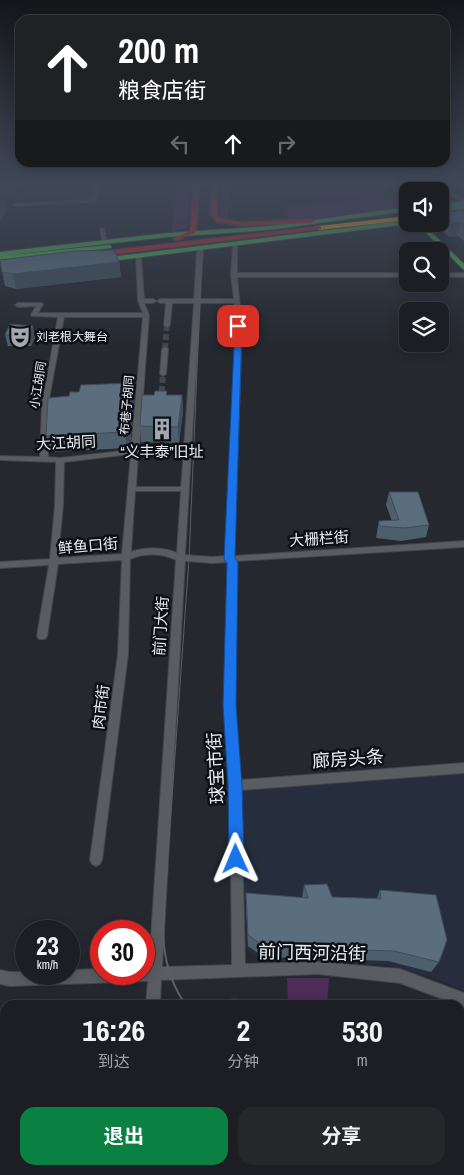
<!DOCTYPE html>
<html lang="zh">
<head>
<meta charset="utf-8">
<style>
  body { margin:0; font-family:"Archivo Narrow","Noto Sans SC",sans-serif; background:#25272b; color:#f1f3f6; height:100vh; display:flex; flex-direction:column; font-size:19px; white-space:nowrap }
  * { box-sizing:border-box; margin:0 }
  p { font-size:16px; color:#a0a2a6 }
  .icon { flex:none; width:28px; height:28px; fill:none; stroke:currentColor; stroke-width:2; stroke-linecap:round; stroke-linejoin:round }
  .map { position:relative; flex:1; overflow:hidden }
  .panel { position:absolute; left:0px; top:1000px; width:465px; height:175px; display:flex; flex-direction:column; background:#1c1e23; border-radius:15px 15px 0 0; box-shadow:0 2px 12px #0003,0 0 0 1px #3a3c41 }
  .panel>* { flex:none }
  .top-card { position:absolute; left:15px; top:15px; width:435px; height:152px; border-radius:15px; box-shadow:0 2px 12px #0003,0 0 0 1px #3a3c41; background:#202124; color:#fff; overflow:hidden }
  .tools { position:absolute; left:399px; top:182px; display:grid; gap:10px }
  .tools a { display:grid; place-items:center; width:50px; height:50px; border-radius:10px; background:#1c1e23; box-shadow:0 2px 12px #0003,0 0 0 1px #3a3c41; font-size:25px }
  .speed { position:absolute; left:15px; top:920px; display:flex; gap:10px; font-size:25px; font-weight:700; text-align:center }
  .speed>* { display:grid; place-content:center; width:65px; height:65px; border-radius:50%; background:#1c1e23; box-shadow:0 2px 12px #0003,0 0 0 1px #3a3c41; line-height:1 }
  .speed small { font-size:12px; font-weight:400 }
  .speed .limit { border:8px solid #d22; background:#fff; color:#111 }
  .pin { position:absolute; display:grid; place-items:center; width:42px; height:42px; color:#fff; margin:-21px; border-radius:10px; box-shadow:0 2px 8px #0006 }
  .me { position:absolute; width:55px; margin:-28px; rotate:359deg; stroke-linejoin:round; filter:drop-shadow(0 0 4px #0008) }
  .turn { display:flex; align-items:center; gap:18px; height:105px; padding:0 20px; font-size:22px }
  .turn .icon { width:65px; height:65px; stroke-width:2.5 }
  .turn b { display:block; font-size:35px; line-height:42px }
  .lanes { display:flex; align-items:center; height:48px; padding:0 20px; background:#0003; justify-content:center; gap:25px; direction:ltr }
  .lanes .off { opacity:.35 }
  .eta { display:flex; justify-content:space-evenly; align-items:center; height:85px; text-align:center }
  .eta b { font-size:30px; font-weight:700; line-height:35px }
  .action { display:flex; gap:10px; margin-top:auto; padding:10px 20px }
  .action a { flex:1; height:58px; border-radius:15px; background:#0b8043; color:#fff; font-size:20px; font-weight:700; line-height:58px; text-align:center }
  .action a+a { background:#25272b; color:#f1f3f6 }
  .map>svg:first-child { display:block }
  .built { fill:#262e3e }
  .green { fill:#4d2c59 }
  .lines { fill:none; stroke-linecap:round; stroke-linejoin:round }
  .street-tunnel { stroke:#42464d; stroke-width:6; stroke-dasharray:6 3; stroke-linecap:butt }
  .street-casing { stroke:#43454b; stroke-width:2 }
  .fast-casing { stroke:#43454b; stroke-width:2 }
  .slow-casing { stroke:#43454b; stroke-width:2 }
  .jam-casing { stroke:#43454b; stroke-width:2 }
  .street { fill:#595c60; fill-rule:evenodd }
  .fast { fill:#4caf50; fill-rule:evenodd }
  .slow { fill:#ffc107; fill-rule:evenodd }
  .jam { fill:#c62828; fill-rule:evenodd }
  .tram-far1 { stroke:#5c5f65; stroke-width:1 }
  .tram { stroke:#5c5f65; stroke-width:2 }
  .wall { fill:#4d5f6c }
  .shaded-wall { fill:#3f4d58 }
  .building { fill:#5a6e7d; stroke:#3f4d58 }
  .route { fill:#1a73e8; stroke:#114b97 }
  .labels { text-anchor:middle; stroke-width:5; stroke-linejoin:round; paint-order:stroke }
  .far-poi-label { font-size:12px; fill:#e9edf5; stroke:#0d1015; text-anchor:start }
  .far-street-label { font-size:12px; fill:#e9edf5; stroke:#0d1015 }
  .street-label { font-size:15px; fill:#e9edf5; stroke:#0d1015 }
  .poi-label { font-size:15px; fill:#e9edf5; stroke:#0d1015 }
  .near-street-label { font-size:18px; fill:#e9edf5; stroke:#0d1015 }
</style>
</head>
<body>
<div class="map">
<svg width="464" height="1175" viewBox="0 0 464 1175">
  <rect width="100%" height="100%" fill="#25282f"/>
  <path class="built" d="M0 183H29L19 203 0 204Z
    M464 771V991L431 977 388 965 261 960 244 947 237 788Z"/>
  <path class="green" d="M177 183H191L187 228 171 232Z
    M221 183H231L227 221 220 216Z
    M407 197V208L292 221 284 213 289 212 285 206Z
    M287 978H329L327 1005H288Z"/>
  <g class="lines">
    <path class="street-tunnel" d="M165 349 167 325
      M161 401 163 374"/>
    <g class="street-casing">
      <path id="street" d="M96 183H100L95 202 16 206 14 205 16 204 91 200Z
        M442 183H446L454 193 464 200V203L450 195Z
        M102 228 104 229 107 242 105 243 103 242 100 229Z
        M235 244 237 245V273H408V277H237L242 326 234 556 464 541V547L236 561 235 705 240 780 464 763V773L241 790 245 964 318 962 400 969 464 993V1007L400 983 318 974 161 980 160 1005H146L148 981 10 986 0 984V970L10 972H26V974H69V970L101 969V974H144V968H149L176 560C162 553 145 553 130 559L128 654 102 860 100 864 96 866 92 864 90 860 118 654 122 560 58 564 47 636 45 639H39L37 636 49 565 0 568V562L50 559 55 505 56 462 0 460V456L40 457 42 405 58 317 32 316 31 315 36 306 18 307 15 305 18 303H42L43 304 38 313H143L138 301 136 256 141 255 144 299H153L156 301 153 303H144L149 315 139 449 157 447 184 448 194 303H172L170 325 167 327 164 325 166 303H160L157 301 160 299H194L197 250 200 248 203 250 200 299H234L231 275 233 245ZM200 303H234L236 326 226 556 212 557 185 555ZM64 317H143L131 450 60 458 48 457V405ZM157 451 184 452 181 487H136L138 453ZM131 454 122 554 58 558 63 505 64 462ZM135 491H181L177 553C164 547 144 547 131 552ZM185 561 212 563 228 562 229 563 225 705 230 785 232 965 162 967Z
        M440 273H464V277H440Z
        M165 347 168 349 166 374 163 376 160 374 162 349Z"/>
    </g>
    <g class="fast-casing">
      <path id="fast" d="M464 201V205L452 206 464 205V209L440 211V204Z
        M408 207V211L269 230 167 237 0 256V252L167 233 269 226Z
        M408 220V224L103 262 100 260 103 258Z
        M417 224H423L464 264V270Z
        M109 245 111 246V248L0 260V256Z
        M5 1140V1160L0 1162V1142Z
        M329 1170H356L358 1175H331Z"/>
    </g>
    <g class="slow-casing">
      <path id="slow" d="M408 216V220L319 230 316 228 319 226Z"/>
    </g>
    <g class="jam-casing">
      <path id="jam" d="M194 183H200L196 232 178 240H174V238L190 231Z
        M211 183H217V215L221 219 243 222 311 219 314 221 311 223 243 226 217 222 211 215Z
        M319 226 321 227V229L98 256 95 254 98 252Z"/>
    </g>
    <use href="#street" class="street"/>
    <use href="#fast" class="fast"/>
    <use href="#slow" class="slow"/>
    <use href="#jam" class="jam"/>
    <path class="tram-far1" d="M167 867 189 559 202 253"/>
    <path class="tram" d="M167 866C163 915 155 962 186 1005"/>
  </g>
  <path class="wall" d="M0 183H23L20 189H16L14 193H0Z
    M464 210V241L458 236 449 237 438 226 439 224H440L441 213Z
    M119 262 121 277 16 289 5 286 2 272Z
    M10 324 35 338 31 346H8L5 335Z
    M132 383 134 399 130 446 127 448 50 452 46 436 69 396 79 392Z
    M167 395H182L183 411 179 443 141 442 140 426Z
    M389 492 429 525 426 537 401 541 376 538 379 521H392L386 505Z
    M304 885 332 897 377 898 380 890 439 962 431 972 388 961 264 957 248 946 246 905V893L302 898Z"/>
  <path class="shaded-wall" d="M12 183H15L16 189 14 193Z
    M19 183H23L20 189Z
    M3 197 6 210 0 221V202Z
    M461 222 458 236 449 237 452 223Z
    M119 262 121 277 16 289 13 274Z
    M33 326 35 338 31 346 28 334Z
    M132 383 134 399 130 446 127 448 125 432Z
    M182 395 183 411 179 443 178 427Z"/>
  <path class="building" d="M464 210V225L461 222 452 223 441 213Z
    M114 250 119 262 13 274 2 272 0 261V260L75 251Z
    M10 324 33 326 28 334 5 335Z
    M132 383 127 429 125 432 46 436 48 398 69 396 70 392H79L81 385Z
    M155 391H167L166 395H182L178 427 140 426 142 395H154Z
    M389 492H418L429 525 404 528 379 526V521L399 520Z
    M327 884 332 897 381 899 380 890 436 895 447 940 439 962 394 951 265 947 248 935 246 893 308 898 304 885Z
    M231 999H239V1005H231Z"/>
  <linearGradient id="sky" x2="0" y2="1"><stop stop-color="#14161a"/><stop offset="0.53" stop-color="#404858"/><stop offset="1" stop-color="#404858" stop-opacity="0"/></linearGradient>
  <rect width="464" height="348" fill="url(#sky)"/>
  <path class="route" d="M238 323 242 326 235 558 238 563 236 705 242 785 244 859 242 865 236 867 231 865 229 859 228 785 223 705 227 563 224 559 235 326Z"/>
  <defs>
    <g id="theatre-bare" transform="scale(1.725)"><path d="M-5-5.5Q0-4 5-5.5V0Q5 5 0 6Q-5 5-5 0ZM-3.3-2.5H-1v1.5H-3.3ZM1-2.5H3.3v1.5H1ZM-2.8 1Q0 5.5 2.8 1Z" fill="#a4a8b0" stroke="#0d1015" stroke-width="2.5" paint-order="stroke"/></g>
    <g id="building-bare" transform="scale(1.725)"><path d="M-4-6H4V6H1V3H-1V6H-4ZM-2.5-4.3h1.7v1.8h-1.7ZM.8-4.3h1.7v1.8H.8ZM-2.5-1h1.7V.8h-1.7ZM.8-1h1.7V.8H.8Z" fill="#a4a8b0" stroke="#0d1015" stroke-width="2.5" paint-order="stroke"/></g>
  </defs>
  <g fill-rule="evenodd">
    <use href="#theatre-bare" x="20" y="337"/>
    <use href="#building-bare" x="162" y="429"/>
  </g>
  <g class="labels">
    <g class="far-poi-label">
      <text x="36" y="341">刘老根大舞台</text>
    </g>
    <g class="far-street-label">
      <text transform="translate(38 385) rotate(-81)" y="4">小江胡同</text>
      <text transform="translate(127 405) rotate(-85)" y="4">布巷子胡同</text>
    </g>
    <g class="street-label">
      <text transform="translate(66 443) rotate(-3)" y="5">大江胡同</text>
      <text transform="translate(319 539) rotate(-4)" y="5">大栅栏街</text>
      <text transform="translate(88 546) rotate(-5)" y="5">鲜鱼口街</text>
      <text transform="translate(161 626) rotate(-86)" y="5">前门大街</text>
      <text transform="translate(101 707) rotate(-83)" y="5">肉市街</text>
    </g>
    <g class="poi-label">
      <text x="162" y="457">“义丰泰”旧址</text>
    </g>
    <g class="near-street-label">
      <text transform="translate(348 759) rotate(-4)" y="6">廊房头条</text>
      <text transform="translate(216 768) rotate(-93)" y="6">球宝市街</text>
      <text transform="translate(312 953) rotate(1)" y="6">前门西河沿街</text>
    </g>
  </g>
</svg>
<div class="tools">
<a><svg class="icon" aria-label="sound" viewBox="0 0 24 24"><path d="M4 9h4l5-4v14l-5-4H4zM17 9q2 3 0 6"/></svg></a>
<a><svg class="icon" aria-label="search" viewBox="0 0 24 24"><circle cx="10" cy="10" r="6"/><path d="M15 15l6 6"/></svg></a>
<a><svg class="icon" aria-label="layers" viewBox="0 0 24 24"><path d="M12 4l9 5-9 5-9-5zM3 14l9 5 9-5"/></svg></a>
</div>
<div class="speed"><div>23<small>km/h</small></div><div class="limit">30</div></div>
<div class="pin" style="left:238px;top:326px;background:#d93025"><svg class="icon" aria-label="arrive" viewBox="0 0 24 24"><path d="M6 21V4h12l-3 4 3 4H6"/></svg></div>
<svg class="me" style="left:236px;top:859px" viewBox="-20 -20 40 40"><path d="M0-17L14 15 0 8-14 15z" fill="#1a73e8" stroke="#fff" stroke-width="4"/></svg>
<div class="top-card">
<div class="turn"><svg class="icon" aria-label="ahead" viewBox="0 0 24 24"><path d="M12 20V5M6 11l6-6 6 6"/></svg><div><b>200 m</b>粮食店街</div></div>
<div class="lanes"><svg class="icon off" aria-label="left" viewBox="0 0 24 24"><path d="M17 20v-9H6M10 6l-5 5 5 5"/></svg><svg class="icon" aria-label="ahead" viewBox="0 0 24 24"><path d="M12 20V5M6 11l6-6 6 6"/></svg><svg class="icon off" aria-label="right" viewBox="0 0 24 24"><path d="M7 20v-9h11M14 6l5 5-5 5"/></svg></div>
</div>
<section class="panel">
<div class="eta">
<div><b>16:26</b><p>到达</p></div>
<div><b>2</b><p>分钟</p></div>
<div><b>530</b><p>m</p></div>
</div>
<div class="action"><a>退出</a><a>分享</a></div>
</section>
</div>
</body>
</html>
